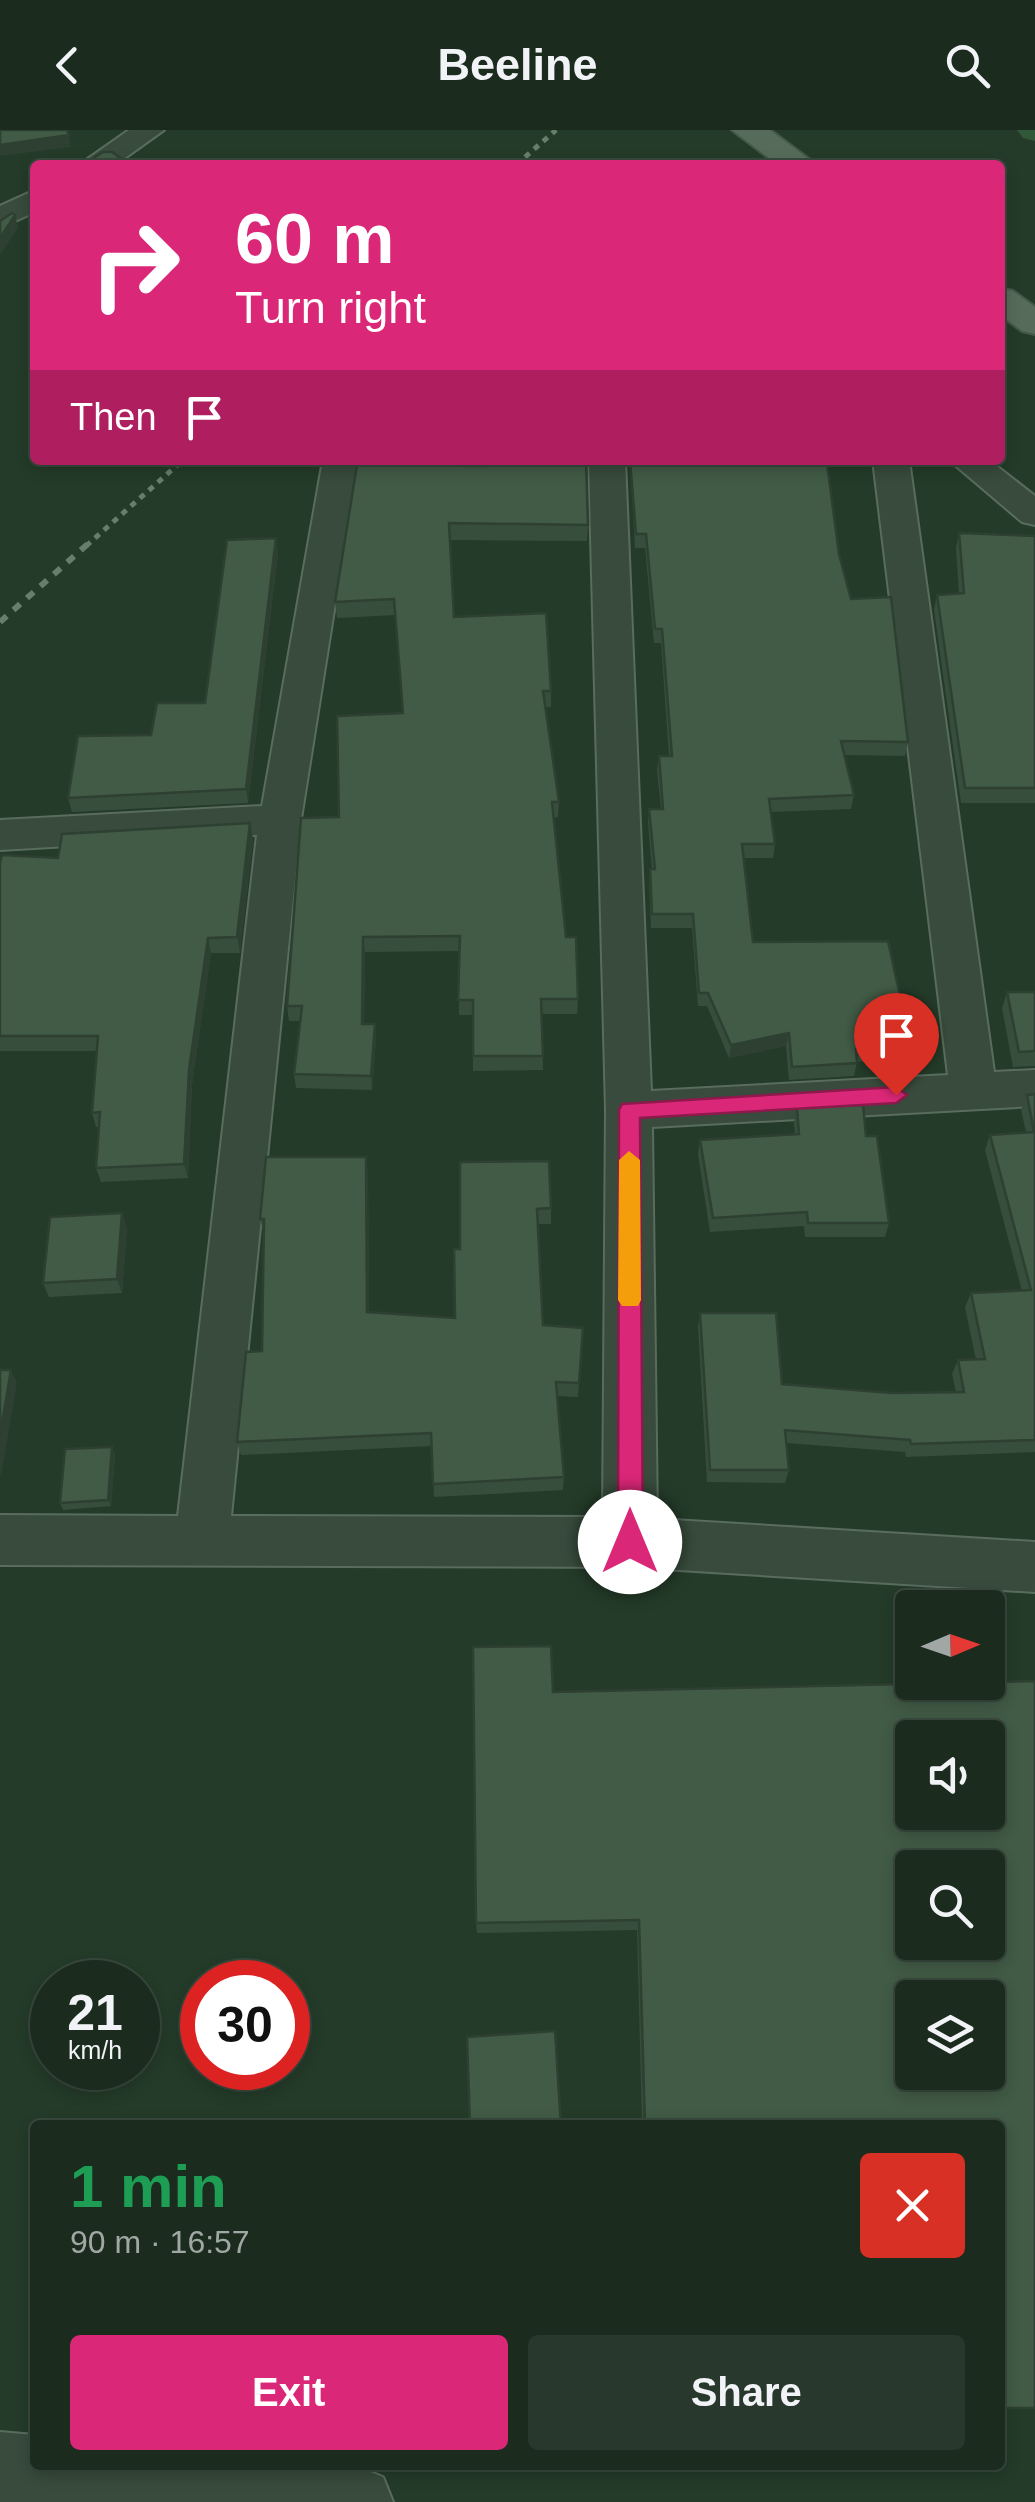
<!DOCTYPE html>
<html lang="en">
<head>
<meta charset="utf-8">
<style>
  body { margin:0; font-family:Helvetica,sans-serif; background:#28382c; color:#f1f3f6; height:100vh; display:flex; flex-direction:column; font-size:38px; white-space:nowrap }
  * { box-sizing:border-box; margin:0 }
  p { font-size:32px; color:#a0a7a4 }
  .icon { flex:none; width:55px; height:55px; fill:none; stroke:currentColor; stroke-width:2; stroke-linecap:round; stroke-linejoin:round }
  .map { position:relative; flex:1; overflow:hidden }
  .details { position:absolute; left:30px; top:1990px; width:975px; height:350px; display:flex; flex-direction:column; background:#1b2c1f; border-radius:10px; box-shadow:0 5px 15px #0003,0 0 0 2px #39483d }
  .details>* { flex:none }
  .banner { position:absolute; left:30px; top:30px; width:975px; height:305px; border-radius:10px; box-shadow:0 5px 15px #0003,0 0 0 2px #39483d; background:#db2777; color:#fff; overflow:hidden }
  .needle { width:65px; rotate:88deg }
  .fabs { position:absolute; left:895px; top:1460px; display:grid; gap:20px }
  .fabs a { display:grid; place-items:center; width:110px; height:110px; border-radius:10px; background:#1b2c1f; box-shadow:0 5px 15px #0003,0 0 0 2px #39483d; font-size:50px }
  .speed { position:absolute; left:30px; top:1830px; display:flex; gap:20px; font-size:50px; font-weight:700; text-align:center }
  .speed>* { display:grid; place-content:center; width:130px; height:130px; border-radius:50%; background:#1b2c1f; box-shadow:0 5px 15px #0003,0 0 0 2px #39483d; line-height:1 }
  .speed small { font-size:25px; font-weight:400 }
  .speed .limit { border:15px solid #d22; background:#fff; color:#111 }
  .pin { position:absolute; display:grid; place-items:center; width:85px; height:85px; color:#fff; margin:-102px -42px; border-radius:50% 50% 50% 0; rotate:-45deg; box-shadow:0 0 10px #0007 }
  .pin .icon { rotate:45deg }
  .me { position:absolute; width:110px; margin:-55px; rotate:0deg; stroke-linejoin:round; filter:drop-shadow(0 0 8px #0008) }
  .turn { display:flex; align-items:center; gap:35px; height:210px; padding:0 40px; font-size:45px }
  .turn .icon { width:130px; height:130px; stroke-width:2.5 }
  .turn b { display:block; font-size:70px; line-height:85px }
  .then { display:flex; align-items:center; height:95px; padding:0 40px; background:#0003; gap:20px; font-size:38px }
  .round { display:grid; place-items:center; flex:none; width:105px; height:105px; border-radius:10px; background:#28382c }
  .headline { display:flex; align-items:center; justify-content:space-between; height:170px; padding:0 40px }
  h1 { font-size:60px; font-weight:700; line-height:75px; color:#1e9e55 }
  .action { display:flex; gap:20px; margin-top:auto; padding:20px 40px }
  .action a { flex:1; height:115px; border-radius:10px; background:#db2777; color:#fff; font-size:40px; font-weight:700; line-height:115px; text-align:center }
  .action a+a { background:#28382c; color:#f1f3f6 }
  header { display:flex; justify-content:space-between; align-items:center; height:130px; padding:0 40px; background:#1b2c1f; font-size:45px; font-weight:700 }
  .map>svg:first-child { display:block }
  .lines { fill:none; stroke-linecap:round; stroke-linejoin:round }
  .canal { fill:#32583a; fill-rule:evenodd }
  .minor-casing { stroke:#596c5d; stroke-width:4 }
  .primary-casing { stroke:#445748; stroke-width:4 }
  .minor { fill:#384b3c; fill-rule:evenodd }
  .primary { fill:#566b5a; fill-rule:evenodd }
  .rail-far1 { stroke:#677e6b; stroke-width:5; stroke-dasharray:6 6; stroke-linecap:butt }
  .rail { stroke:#677e6b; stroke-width:6; stroke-dasharray:9 9; stroke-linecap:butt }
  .wall { fill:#384e3c }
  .shaded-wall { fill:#2e4031 }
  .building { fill:#415b46; stroke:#2e4031; stroke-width:2.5; fill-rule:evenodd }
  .route { fill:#db2777; stroke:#8e194d; stroke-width:2.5 }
  .slow { fill:#f59e0b }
</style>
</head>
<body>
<header><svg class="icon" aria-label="back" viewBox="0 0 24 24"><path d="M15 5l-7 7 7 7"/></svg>Beeline<svg class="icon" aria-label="search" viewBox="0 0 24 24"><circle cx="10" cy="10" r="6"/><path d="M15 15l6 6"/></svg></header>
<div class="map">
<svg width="1035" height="2372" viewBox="0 0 1035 2372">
  <rect width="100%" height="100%" fill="#243b29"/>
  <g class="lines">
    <path class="canal" d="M1017 0H1035V11L1023 8Z"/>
    <g class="minor-casing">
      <path id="minor" d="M129 0H164L115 35H79Z
        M35 60V82L0 98V76Z
        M323 330H428L422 337 356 341 301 689 231 1386 603 1387 606 980 589 330H625L651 961 948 945 873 330H909L994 942 1035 940V976L652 997 657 1389 1035 1412V1462L630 1437 0 1435V1385L178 1386 257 705 0 720V690L262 676Z
        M949 330H989L1035 366V395L1022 392Z
        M0 2302 35 2305V2335L358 2337 383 2347 393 2372H0Z"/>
    </g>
    <g class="primary-casing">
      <path id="primary" d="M732 0H770L817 35H778Z
        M1000 158 1013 161 1035 177V204L1022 201 1000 185Z"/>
    </g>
    <use href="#minor" class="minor"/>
    <use href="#primary" class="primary"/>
    <path class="rail-far1" d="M516 35 556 0
      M86 416 183 330"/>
    <path class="rail" d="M0 492 89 413"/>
  </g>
  <path class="wall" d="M630 330 713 332 839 424 851 469 908 612 905 626 844 625 854 665 851 679 771 682 775 714 773 728H744L753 812 911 916 908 929 857 932 854 946 789 950 786 916 729 928 707 876H698L692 798H651L649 752 650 739H652L648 693 649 679H661L657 640 659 626H669L661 513H654L645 418H635Z
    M357 335 588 395 587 411 450 410 454 487 551 561V577H545L559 672 558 687 554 688 566 807 578 869 577 884H542L543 940 473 941V885H459V821L365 822 364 894H375L376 909 372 960 296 958 294 944 300 891H289L287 876 339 687 403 583 396 485 337 488 335 472Z
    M959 403 1035 406V673H961L934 480 937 465 959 464 956 418Z
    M278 423 248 673 72 682 68 668 151 605 205 573Z
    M250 693 253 709 240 823H211L192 954 188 1048 101 1052 96 1038 99 997H96L92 983 97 921H0V732L58 728Z
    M1007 862H1035V936L1013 937 1002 878Z
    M1035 964V1322L906 1327 905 1322 786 1313 789 1340 785 1353 707 1352 698 1197 700 1183 782 1254 892 1263 956 1262 952 1244 958 1230H976L965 1177 971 1163 1022 1161 985 1020 990 1005 1026 1002 1021 980 1027 965Z
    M797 978 866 1006 889 1093 885 1107H805L804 1096 710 1102 698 1024 700 1010 795 1004 794 993Z
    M460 1032 551 1078V1094H538L543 1195 583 1198 578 1267 558 1266 564 1347 563 1360 434 1367 432 1316 241 1325 237 1312 262 1221 264 1105 260 1089 368 1043 369 1182 455 1188 460 1119Z
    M127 1097 122 1163 49 1167 43 1153Z
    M115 1324 111 1376 63 1380 60 1373Z
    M553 1562 1000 1995H642L637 1800 477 1803 476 1793Z"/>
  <path class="shaded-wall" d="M69 5 71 17 0 26V15Z
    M15 85 18 98 0 125V108Z
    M276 408 278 423 248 673 246 659Z
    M250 693 253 709 240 823 237 807Z
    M363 807 365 822 364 909 362 894Z
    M208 808 211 823 192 954 188 1048 184 1034 189 940Z
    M375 894 376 909 372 960 371 946Z
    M789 903 786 916 729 928 731 915Z
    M366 1027 368 1043 369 1196 367 1182Z
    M122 1083 127 1097 122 1163 117 1149Z
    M11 1240 17 1253 1 1347 0 1344V1305Z
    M112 1317 115 1324 111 1376 108 1370Z"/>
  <path class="building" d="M0 0H67L69 5 0 15Z
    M103 22H112L130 35H83Z
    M12 83 15 85 0 108V91Z
    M483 330H586L588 395 449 393 454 487 546 483 551 561H543L559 672H552L566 807H576L578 869H541L543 926H473V870H458L460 806 363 807 362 894H375L371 946 294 944 302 876H287L301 688 339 687 337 586 403 583 394 469 335 472 357 335 483 336Z
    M630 330 827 333 839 424 851 469 891 467 908 612 841 611 854 665 769 669 775 714H742L753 812 888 811 911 916 856 919 857 933 792 937 789 903 731 915 708 863H699L693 784H652L650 739H655L649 679H663L659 626H672L662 499H655L646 404H636Z
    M959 403 1035 406V658H965L937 465 964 463Z
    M276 408 246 659 68 668 78 606 151 605 157 573H205L227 410Z
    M250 693 237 807 208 808 189 940 184 1034 96 1038 100 982 92 983 98 906H0V732L2 725 58 728 62 704Z
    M1007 862H1035V921L1019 922Z
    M1035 964V1310L911 1314 910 1310 785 1300 789 1340H710L700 1183H776L782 1254 892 1263 964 1262 958 1230 985 1229 971 1163 1031 1160 990 1005 1034 1002 1027 965Z
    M863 975 866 1006H877L889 1093H808L807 1082 713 1088 700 1010 799 1004 797 978Z
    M266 1027H366L367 1182 455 1188 454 1119H460V1032L549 1031 551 1078 537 1079 543 1195 583 1198 579 1253 556 1252 564 1347 433 1354 431 1303 237 1312 246 1222 262 1221 264 1089H260Z
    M122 1083 117 1149 43 1153 50 1087Z
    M0 1240H11L0 1305Z
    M112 1317 108 1370 60 1373 65 1319Z
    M551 1516 553 1562 1035 1551V2278H1000V1995H645L639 1790 476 1793 473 1517ZM912 1608H988V1682H912ZM912 1738H988V1812H912ZM912 1868H988V1942H912Z
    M555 1901 561 1995H470L467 1907Z"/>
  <path class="route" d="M896 957 907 965 896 973 640 988 643 1412 639 1420 630 1423 622 1420 618 1412 619 980 622 974Z"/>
  <path class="slow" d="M629 1021 640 1030 641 1170 638 1176H622L618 1170 619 1030Z"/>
</svg>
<div class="fabs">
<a><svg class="needle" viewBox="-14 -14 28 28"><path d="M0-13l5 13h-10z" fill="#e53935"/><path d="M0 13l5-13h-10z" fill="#a0a7a4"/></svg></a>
<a><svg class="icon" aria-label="sound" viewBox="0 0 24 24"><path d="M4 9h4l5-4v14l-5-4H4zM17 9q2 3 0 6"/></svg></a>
<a><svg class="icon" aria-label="search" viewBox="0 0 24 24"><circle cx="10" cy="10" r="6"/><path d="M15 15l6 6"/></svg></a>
<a><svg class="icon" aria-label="layers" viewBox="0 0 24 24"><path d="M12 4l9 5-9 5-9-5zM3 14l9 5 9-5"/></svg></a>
</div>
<div class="speed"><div>21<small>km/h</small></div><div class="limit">30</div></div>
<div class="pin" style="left:896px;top:965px;background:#d93025"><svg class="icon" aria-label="arrive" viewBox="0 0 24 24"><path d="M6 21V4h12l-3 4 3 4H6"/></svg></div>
<svg class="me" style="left:630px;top:1412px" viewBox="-20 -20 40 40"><circle r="19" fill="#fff"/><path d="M0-13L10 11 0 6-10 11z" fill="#db2777"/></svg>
<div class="banner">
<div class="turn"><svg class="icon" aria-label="right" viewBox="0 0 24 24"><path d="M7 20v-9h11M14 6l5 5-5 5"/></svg><div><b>60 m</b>Turn right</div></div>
<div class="then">Then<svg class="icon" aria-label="arrive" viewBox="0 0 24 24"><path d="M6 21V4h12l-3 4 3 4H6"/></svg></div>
</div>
<section class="details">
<div class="headline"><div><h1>1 min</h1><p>90 m · 16:57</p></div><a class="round" style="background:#d93025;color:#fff"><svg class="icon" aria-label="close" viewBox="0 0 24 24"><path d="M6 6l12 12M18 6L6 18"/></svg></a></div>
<div class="action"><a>Exit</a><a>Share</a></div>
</section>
</div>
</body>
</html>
